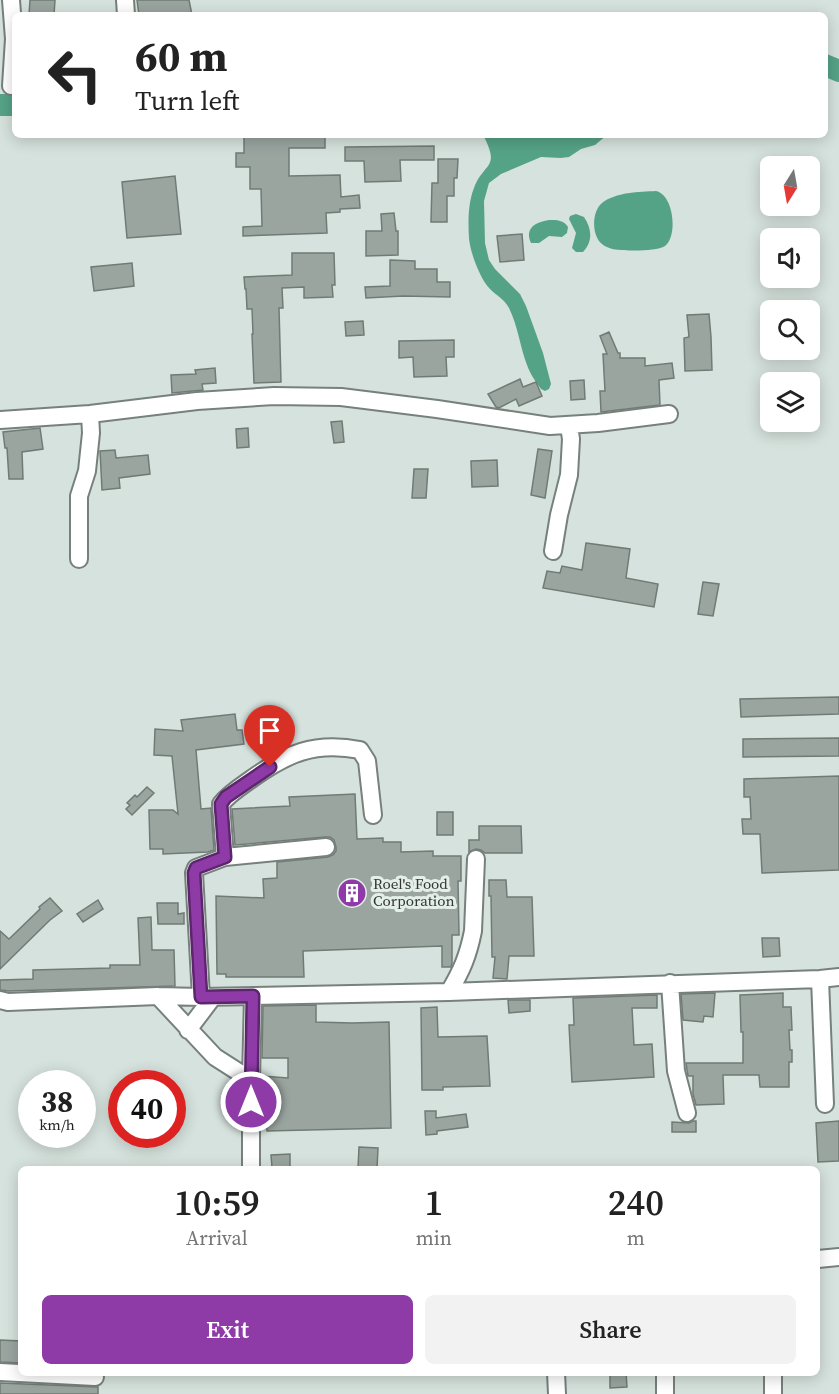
<!DOCTYPE html>
<html lang="en">
<head>
<meta charset="utf-8">
<style>
  body { margin:0; font-family:"Source Serif 4",serif; background:#f2f2f2; color:#222; height:100vh; display:flex; flex-direction:column; font-size:22px; white-space:nowrap }
  * { box-sizing:border-box; margin:0 }
  p { font-size:20px; color:#767676 }
  .icon { flex:none; width:33px; height:33px; fill:none; stroke:currentColor; stroke-width:2; stroke-linecap:round; stroke-linejoin:round }
  .map { position:relative; flex:1; overflow:hidden }
  .side { position:absolute; left:18px; top:1166px; width:802px; height:210px; display:flex; flex-direction:column; background:#fff; border-radius:9px; box-shadow:0 3px 15px #0003 }
  .side>* { flex:none }
  .top-card { position:absolute; left:12px; top:12px; width:816px; height:126px; border-radius:9px; box-shadow:0 3px 15px #0003; background:#fff; color:#222; overflow:hidden }
  .needle { width:39px; rotate:191deg }
  .fabs { position:absolute; left:760px; top:156px; display:grid; gap:12px }
  .fabs a { display:grid; place-items:center; width:60px; height:60px; border-radius:9px; background:#fff; box-shadow:0 3px 15px #0003; font-size:30px }
  .speed { position:absolute; left:18px; top:1070px; display:flex; gap:12px; font-size:30px; font-weight:700; text-align:center }
  .speed>* { display:grid; place-content:center; width:78px; height:78px; border-radius:50%; background:#fff; box-shadow:0 3px 15px #0003; line-height:1 }
  .speed small { font-size:15px; font-weight:400 }
  .speed .limit { border:9px solid #d22; background:#fff; color:#111 }
  .pin { position:absolute; display:grid; place-items:center; width:51px; height:51px; color:#fff; margin:-62px -26px; border-radius:50% 50% 50% 0; rotate:-45deg; box-shadow:0 0 6px #0007 }
  .pin .icon { rotate:45deg }
  .me { position:absolute; width:66px; margin:-33px; rotate:0deg; stroke-linejoin:round; filter:drop-shadow(0 0 4px #0008) }
  .turn { display:flex; align-items:center; gap:21px; height:126px; padding:0 24px; font-size:27px }
  .turn .icon { width:78px; height:78px; stroke-width:2.5 }
  .turn b { display:block; font-size:42px; line-height:51px }
  .eta { display:flex; justify-content:space-evenly; align-items:center; height:102px; text-align:center }
  .eta b { font-size:36px; font-weight:600; line-height:42px }
  .cta { display:flex; gap:12px; margin-top:auto; padding:12px 24px }
  .cta a { flex:1; height:69px; border-radius:9px; background:#8e3aa7; color:#fff; font-size:24px; font-weight:600; line-height:69px; text-align:center }
  .cta a+a { background:#f2f2f2; color:#222 }
  .map>svg:first-child { display:block }
  .water { fill:#55a387 }
  .lines { fill:none; stroke-linecap:round; stroke-linejoin:round }
  .river { stroke:#55a387; stroke-width:22 }
  .building { fill:#9aa5a0; stroke:#707b76; stroke-width:1.5 }
  .minor-casing { stroke:#77817c; stroke-width:20 }
  .minor { stroke:#fff; stroke-width:16 }
  .route-casing { stroke:#5c266d; stroke-width:15 }
  .route { stroke:#8e3aa7; stroke-width:10 }
  .labels { text-anchor:middle; stroke-width:6; stroke-linejoin:round; paint-order:stroke }
  .poi-label { font-size:15px; fill:#323634; stroke:#e4efea; text-anchor:start }
</style>
</head>
<body>
<div class="map">
<svg width="839" height="1394" viewBox="0 0 839 1394">
  <rect width="100%" height="100%" fill="#d6e2dd"/>
  <path class="water" d="M483 135H607L595 145 581 149 569 157 561 158 541 157 501 174 489 183 484 201 485 243 489 260 495 269 520 294 526 306 543 353 551 384 549 389 545 391 541 389C536 382 530 374 527 365 520 347 518 326 509 308 505 300 496 295 490 289 480 279 470 252 469 238 468 222 468 203 474 188 484 162 501 169 483 135Z
    M656 191C674 195 678 236 665 246 657 251 633 251 624 250 616 250 608 249 602 244 591 235 592 211 602 203 616 192 639 192 656 191Z
    M576 214 584 217C592 229 593 241 583 252H576L572 248 576 233 569 219 570 216Z
    M549 220C557 220 564 220 568 227L567 233 562 237 549 236 539 243H531C524 228 536 222 549 220Z"/>
  <g class="lines">
    <path class="river" d="M825 65 839 71
      M0 105H15"/>
  </g>
  <path class="building" d="M30 0H55L54 15H29Z
    M137 0H189L192 15H139Z
    M244 135H325V148H289V176L340 175 341 197 359 195 360 208 340 209V212L326 213 327 233 243 236V227L262 226 261 189H250V167H236V153H244Z
    M434 146V160H400L401 181 365 182 364 161H345V147Z
    M438 159H458L457 178H454V196H447V222H431L432 183H438Z
    M175 176 181 234 127 238 122 182Z
    M394 213 396 231H398V255L366 256V231H382L381 214Z
    M522 234 524 260 500 262 497 236Z
    M292 253H334L335 285H332L333 297 304 298V287L282 288 283 308H279L281 382 254 383 252 334H253L252 309H247L246 289H245L244 277 292 275Z
    M390 260 415 261V269H437V282H450V297L403 296 366 298 365 287 390 286Z
    M132 263 134 286 94 291 91 267Z
    M709 314 711 337 712 370 685 371 684 338 689 337 687 315Z
    M363 321 364 335 346 336 345 322Z
    M609 332 618 353H620V358H645V366L672 363 674 378 659 380 660 405 601 412 600 391H605L603 354H607L600 336Z
    M454 340V357H446L447 376 414 377 413 357 399 358V341Z
    M215 368 216 383 202 384 203 390 172 393 171 375 196 374 195 370Z
    M520 379 523 387 536 382 542 396 519 406 516 399 499 408 496 407 488 394Z
    M584 380 585 399 571 400 570 381Z
    M342 421 344 442 334 443 331 422Z
    M40 428 43 449 22 452 23 479H9L7 448H5L3 432Z
    M248 428 249 447 237 448 236 429Z
    M538 449 552 451 545 498 531 495Z
    M115 450 116 458 148 455 150 474 119 478 120 488 102 490 100 451Z
    M497 460 498 486 472 487 471 461Z
    M414 469H428L426 498H412Z
    M586 543 630 549 626 578 658 584 654 607 543 588 547 571 560 573 562 566 582 570Z
    M703 582 719 584 713 616 698 614Z
    M839 697V714L741 717 740 699Z
    M235 714 237 730H242L244 744 196 750 201 809 211 808 214 850 208 852 163 854V849H150L149 810H173L178 814 172 756 154 755 155 729 183 731 181 720Z
    M839 738V756L743 757V739Z
    M839 776V870L762 873 760 834H743L742 819H751L750 797H744V779Z
    M147 787 154 793 132 815 126 809 130 805 127 803 135 795 137 797Z
    M355 794 357 839 383 838V842H401V852L433 851V856H461V881H458L459 935H452V963L451 967H442V946L303 951 304 977H226V974H217L216 896 264 898 263 879 277 878V862L328 857 333 855 336 851V847L334 840 330 837H325L235 845 232 809 290 806 289 797Z
    M437 812H453V835H437Z
    M479 826H521L522 853H485L481 850 476 849 469 852V840H479Z
    M489 880H506L507 897H532L534 956H509L507 979 493 978 495 957H492L491 896H489Z
    M50 898 62 911 50 920 0 969V931L9 939 40 909 39 907Z
    M98 900 103 909 83 922 77 914Z
    M157 903H178V914L184 913V924H158Z
    M151 917 152 950H174L175 986 9 991 0 990V980L33 979V970L110 968V965H140L138 918Z
    M762 938H779L780 956 763 957Z
    M715 993 713 1017 704 1016 703 1022 683 1020 681 994Z
    M783 993V1007H791L792 1030H789L790 1050H792V1062H789V1087H760L759 1075H723L724 1104 696 1105 693 1094V1076H688L686 1063H743V1032H741L740 995Z
    M657 995V1008H632L634 1045 652 1044 654 1077 572 1082 569 1025H574L573 998Z
    M508 1000H530V1011L509 1013Z
    M316 1005V1022L352 1023 389 1022 391 1128 267 1131 266 1109H262V1076L288 1078V1058H262L263 1006Z
    M437 1007 438 1037 487 1036 490 1086 443 1087V1090H422L421 1008Z
    M425 1111H436V1118L466 1114 468 1127 437 1131V1134L426 1135Z
    M693 1121H696V1132H672V1122L689 1123Z
    M839 1121V1161L818 1162 816 1123Z
    M359 1147 378 1148 377 1168H358Z
    M290 1154V1168H272L271 1155Z
    M0 1340 21 1341V1363L0 1362Z
    M610 1372H626L627 1387 610 1388Z
    M0 1383 98 1387V1394H0Z"/>
  <g class="lines">
    <g class="minor-casing">
      <path id="minor" d="M11 0 14 39 11 86
        M125 0 126 15
        M0 420 90 414 197 401 274 396 341 397 437 409 550 426 598 423 669 414
        M553 551 559 515 569 475 571 439 569 426
        M79 559V496L87 471 91 433 90 414
        M225 857 221 804C229 794 240 787 250 780 286 754 314 741 360 750L367 761 373 815
        M820 979 825 1104
        M670 983 676 1071 687 1113
        M449 992C462 970 468 956 473 931L476 859
        M158 996 215 1057 251 1080
        M201 997 194 873 196 868 225 857 326 847
        M0 1000 8 1002 158 996 201 997 449 992 820 979 839 977
        M188 1030 213 997
        M251 1168V1080L253 996
        M818 1259 839 1257
        M0 1372 95 1377
        M556 1372 557 1394
        M665 1372V1394
        M773 1372V1394"/>
    </g>
    <use href="#minor" class="minor"/>
  </g>
  <g class="lines">
    <g class="route-casing">
      <path id="route" d="M251 1102 253 996 201 997 194 873 196 868 225 857 221 804 226 797 270 767"/>
    </g>
    <use href="#route" class="route"/>
  </g>
  <defs>
    <g id="building-disc" transform="scale(1.5)"><circle r="9.5" fill="#8e3aa7" stroke="#e4efea"/><path d="M-4-6H4V6H1V3H-1V6H-4ZM-2.5-4.3h1.7v1.8h-1.7ZM.8-4.3h1.7v1.8H.8ZM-2.5-1h1.7V.8h-1.7ZM.8-1h1.7V.8H.8Z" fill="#fff"/></g>
  </defs>
  <g fill-rule="evenodd">
    <use href="#building-disc" x="352" y="893"/>
  </g>
  <g class="labels">
    <g class="poi-label">
      <text x="373" y="889">Roel's Food<tspan x="373" dy="17">Corporation</tspan></text>
    </g>
  </g>
</svg>
<div class="fabs">
<a><svg class="needle" viewBox="-14 -14 28 28"><path d="M0-13l5 13h-10z" fill="#e53935"/><path d="M0 13l5-13h-10z" fill="#767676"/></svg></a>
<a><svg class="icon" aria-label="sound" viewBox="0 0 24 24"><path d="M4 9h4l5-4v14l-5-4H4zM17 9q2 3 0 6"/></svg></a>
<a><svg class="icon" aria-label="search" viewBox="0 0 24 24"><circle cx="10" cy="10" r="6"/><path d="M15 15l6 6"/></svg></a>
<a><svg class="icon" aria-label="layers" viewBox="0 0 24 24"><path d="M12 4l9 5-9 5-9-5zM3 14l9 5 9-5"/></svg></a>
</div>
<div class="speed"><div>38<small>km/h</small></div><div class="limit">40</div></div>
<div class="pin" style="left:270px;top:767px;background:#d93025"><svg class="icon" aria-label="arrive" viewBox="0 0 24 24"><path d="M6 21V4h12l-3 4 3 4H6"/></svg></div>
<svg class="me" style="left:251px;top:1102px" viewBox="-20 -20 40 40"><circle r="17" fill="#8e3aa7" stroke="#fff" stroke-width="3"/><path d="M0-11L8 9 0 5-8 9z" fill="#fff"/></svg>
<div class="top-card">
<div class="turn"><svg class="icon" aria-label="left" viewBox="0 0 24 24"><path d="M17 20v-9H6M10 6l-5 5 5 5"/></svg><div><b>60 m</b>Turn left</div></div>
</div>
<section class="side">
<div class="eta">
<div><b>10:59</b><p>Arrival</p></div>
<div><b>1</b><p>min</p></div>
<div><b>240</b><p>m</p></div>
</div>
<div class="cta"><a>Exit</a><a>Share</a></div>
</section>
</div>
</body>
</html>
